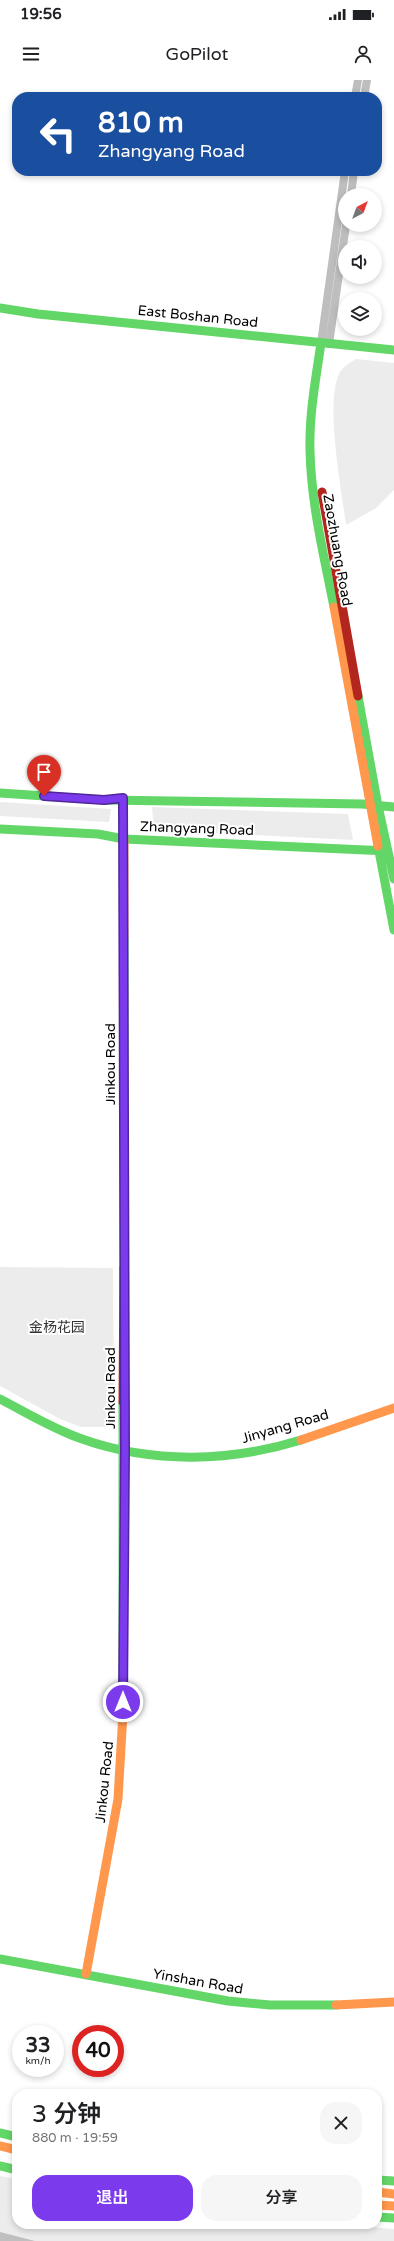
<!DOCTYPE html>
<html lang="zh">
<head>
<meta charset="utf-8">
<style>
  body { margin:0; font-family:"Varela Round","Noto Sans SC",sans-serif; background:#f6f6f6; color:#202124; height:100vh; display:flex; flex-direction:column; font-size:15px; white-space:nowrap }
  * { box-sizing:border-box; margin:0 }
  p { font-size:13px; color:#757577 }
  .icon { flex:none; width:22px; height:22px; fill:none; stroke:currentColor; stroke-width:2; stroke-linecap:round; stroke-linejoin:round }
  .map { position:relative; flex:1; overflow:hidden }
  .sheet { position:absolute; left:12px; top:2009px; width:370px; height:140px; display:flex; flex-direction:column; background:#fff; border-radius:16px; box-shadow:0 2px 6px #0003 }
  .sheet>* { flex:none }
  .top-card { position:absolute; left:12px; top:12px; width:370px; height:84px; border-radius:16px; box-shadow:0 2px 6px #0003; background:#1a4fa0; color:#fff; overflow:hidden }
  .needle { width:26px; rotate:41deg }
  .buttons { position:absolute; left:338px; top:108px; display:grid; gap:8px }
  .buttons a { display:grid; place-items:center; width:44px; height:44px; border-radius:50%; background:#fff; box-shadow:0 2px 6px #0003; font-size:20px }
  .speed { position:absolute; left:12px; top:1945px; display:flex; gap:8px; font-size:20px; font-weight:700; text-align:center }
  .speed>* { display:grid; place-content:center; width:52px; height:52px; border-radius:50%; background:#fff; box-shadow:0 2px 6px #0003; line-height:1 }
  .speed small { font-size:10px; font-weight:400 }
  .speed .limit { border:6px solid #d22; background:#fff; color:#111 }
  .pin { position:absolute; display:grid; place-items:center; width:34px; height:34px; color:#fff; margin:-41px -17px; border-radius:50% 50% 50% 0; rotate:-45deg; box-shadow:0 0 4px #0007 }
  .pin .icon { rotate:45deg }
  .me { position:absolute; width:44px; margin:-22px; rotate:0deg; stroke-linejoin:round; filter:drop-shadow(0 0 3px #0008) }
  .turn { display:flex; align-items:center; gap:14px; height:84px; padding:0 20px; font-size:18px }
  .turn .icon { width:52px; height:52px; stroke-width:2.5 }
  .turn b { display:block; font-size:28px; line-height:34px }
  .round { display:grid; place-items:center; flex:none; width:42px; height:42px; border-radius:16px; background:#f6f6f6 }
  .head { display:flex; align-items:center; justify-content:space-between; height:68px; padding:0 20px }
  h1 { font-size:24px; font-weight:600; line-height:30px }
  .action { display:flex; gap:8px; margin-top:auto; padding:8px 20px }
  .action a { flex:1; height:46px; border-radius:16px; background:#7c3aed; color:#fff; font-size:16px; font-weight:600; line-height:46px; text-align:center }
  .action a+a { background:#f6f6f6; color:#202124 }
  .status { display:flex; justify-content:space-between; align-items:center; height:28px; padding:0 20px; background:#fff; direction:ltr }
  .status svg { height:11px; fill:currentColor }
  header { display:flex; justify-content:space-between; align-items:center; height:52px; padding:0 20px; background:#fff; font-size:18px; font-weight:600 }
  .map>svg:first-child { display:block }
  .green { fill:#ececec }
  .water { fill:#bfbfbf }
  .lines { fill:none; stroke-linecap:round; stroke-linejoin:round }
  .street { stroke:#bebebe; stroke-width:8 }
  .fast { stroke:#63d668; stroke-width:9 }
  .slow { stroke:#ff974d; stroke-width:9 }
  .jam { stroke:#b3261e; stroke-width:9 }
  .route-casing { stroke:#51269a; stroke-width:10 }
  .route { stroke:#7c3aed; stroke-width:7 }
  .labels { text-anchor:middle; stroke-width:4; stroke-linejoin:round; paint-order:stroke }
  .street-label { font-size:14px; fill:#000; stroke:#fff }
  .park-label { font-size:14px; fill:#333; stroke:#fff }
</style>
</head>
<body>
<div class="status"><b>19:56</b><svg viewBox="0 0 49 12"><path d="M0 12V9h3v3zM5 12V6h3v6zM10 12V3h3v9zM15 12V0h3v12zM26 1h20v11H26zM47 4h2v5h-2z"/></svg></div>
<header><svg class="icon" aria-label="menu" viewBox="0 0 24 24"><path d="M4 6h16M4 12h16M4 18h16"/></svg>GoPilot<svg class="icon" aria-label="person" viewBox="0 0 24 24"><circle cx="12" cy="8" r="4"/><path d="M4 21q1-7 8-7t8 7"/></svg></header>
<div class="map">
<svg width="394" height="2161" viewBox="0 0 394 2161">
  <rect width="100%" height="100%" fill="#fff"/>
  <path class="green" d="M356 279 394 283V410L376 428 346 445C342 412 324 320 340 292 344 286 350 283 356 279Z
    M0 722 111 729 109 742 0 736Z
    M152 727 348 734 353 760 154 750Z
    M0 1187 113 1188 114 1330 106 1347H81L60 1339 0 1306Z
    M0 2096 17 2099V2144H336L394 2149V2161H0Z"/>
  <path class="water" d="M0 2152 35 2161H0Z"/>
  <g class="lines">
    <path class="street" d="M355 17 358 0
      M364 17 367 0
      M351 115 354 91
      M321 263 345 91
      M329 264 346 145
      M123 719 124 759"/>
    <path class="fast" d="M0 228 38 234 394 270
      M321 263C316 298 309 334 310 370 311 423 324 476 334 527
      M358 616 378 726 394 799
      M0 713 104 720 362 724 394 727
      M0 749 98 754 124 759 388 771
      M378 766 394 850
      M124 1188V857
      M0 1319C27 1333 53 1349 82 1359 153 1384 230 1382 301 1360
      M123 1633V1322
      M0 1879 228 1921 270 1925H336
      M0 2053 17 2057
      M0 2086 17 2090
      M377 2100 394 2101
      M377 2137 394 2138"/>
    <path class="slow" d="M334 527 378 766
      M124 857V759
      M301 1360 394 1328
      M86 1894 118 1719 123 1633
      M336 1925 394 1922
      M0 2066 17 2070
      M377 2112 394 2114
      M377 2125 394 2126"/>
    <path class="jam" d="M322 412 358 616
      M123 1322 124 1188"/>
  </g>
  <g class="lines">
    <g class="route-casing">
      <path id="route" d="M44 716 104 720 123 718 125 1370 123 1622"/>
    </g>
    <use href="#route" class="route"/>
  </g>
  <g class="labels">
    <g class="street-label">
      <text transform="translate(198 236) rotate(6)" y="5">East Boshan Road</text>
      <text transform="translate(338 470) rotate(80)" y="5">Zaozhuang Road</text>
      <text transform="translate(197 748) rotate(2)" y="5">Zhangyang Road</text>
      <text transform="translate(110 984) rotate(-90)" y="5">Jinkou Road</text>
      <text transform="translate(110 1308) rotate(-90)" y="5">Jinkou Road</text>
      <text transform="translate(285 1346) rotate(-16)" y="5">Jinyang Road</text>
      <text transform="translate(104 1702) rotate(-84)" y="5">Jinkou Road</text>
      <text transform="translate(198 1901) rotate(10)" y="5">Yinshan Road</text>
    </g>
    <g class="park-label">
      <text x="57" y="1252">金杨花园</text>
    </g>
  </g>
</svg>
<div class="buttons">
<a><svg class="needle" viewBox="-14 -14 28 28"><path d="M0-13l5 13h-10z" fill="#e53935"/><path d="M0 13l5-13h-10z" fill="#757577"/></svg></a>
<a><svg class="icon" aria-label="sound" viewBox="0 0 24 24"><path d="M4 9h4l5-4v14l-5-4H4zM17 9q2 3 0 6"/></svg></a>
<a><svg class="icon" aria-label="layers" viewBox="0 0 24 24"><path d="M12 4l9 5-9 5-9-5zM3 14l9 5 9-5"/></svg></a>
</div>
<div class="speed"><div>33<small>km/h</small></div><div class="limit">40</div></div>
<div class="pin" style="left:44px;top:716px;background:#d93025"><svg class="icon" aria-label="arrive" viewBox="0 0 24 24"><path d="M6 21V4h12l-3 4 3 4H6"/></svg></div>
<svg class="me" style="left:123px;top:1622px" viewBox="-20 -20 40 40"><circle r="17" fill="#7c3aed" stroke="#fff" stroke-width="3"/><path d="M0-11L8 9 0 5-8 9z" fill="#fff"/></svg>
<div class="top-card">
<div class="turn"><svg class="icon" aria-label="left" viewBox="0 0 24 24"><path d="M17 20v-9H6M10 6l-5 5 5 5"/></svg><div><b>810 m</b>Zhangyang Road</div></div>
</div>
<section class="sheet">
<div class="head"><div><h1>3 分钟</h1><p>880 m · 19:59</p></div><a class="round"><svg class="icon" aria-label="close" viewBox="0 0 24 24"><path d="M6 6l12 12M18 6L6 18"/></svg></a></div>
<div class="action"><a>退出</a><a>分享</a></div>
</section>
</div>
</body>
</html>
